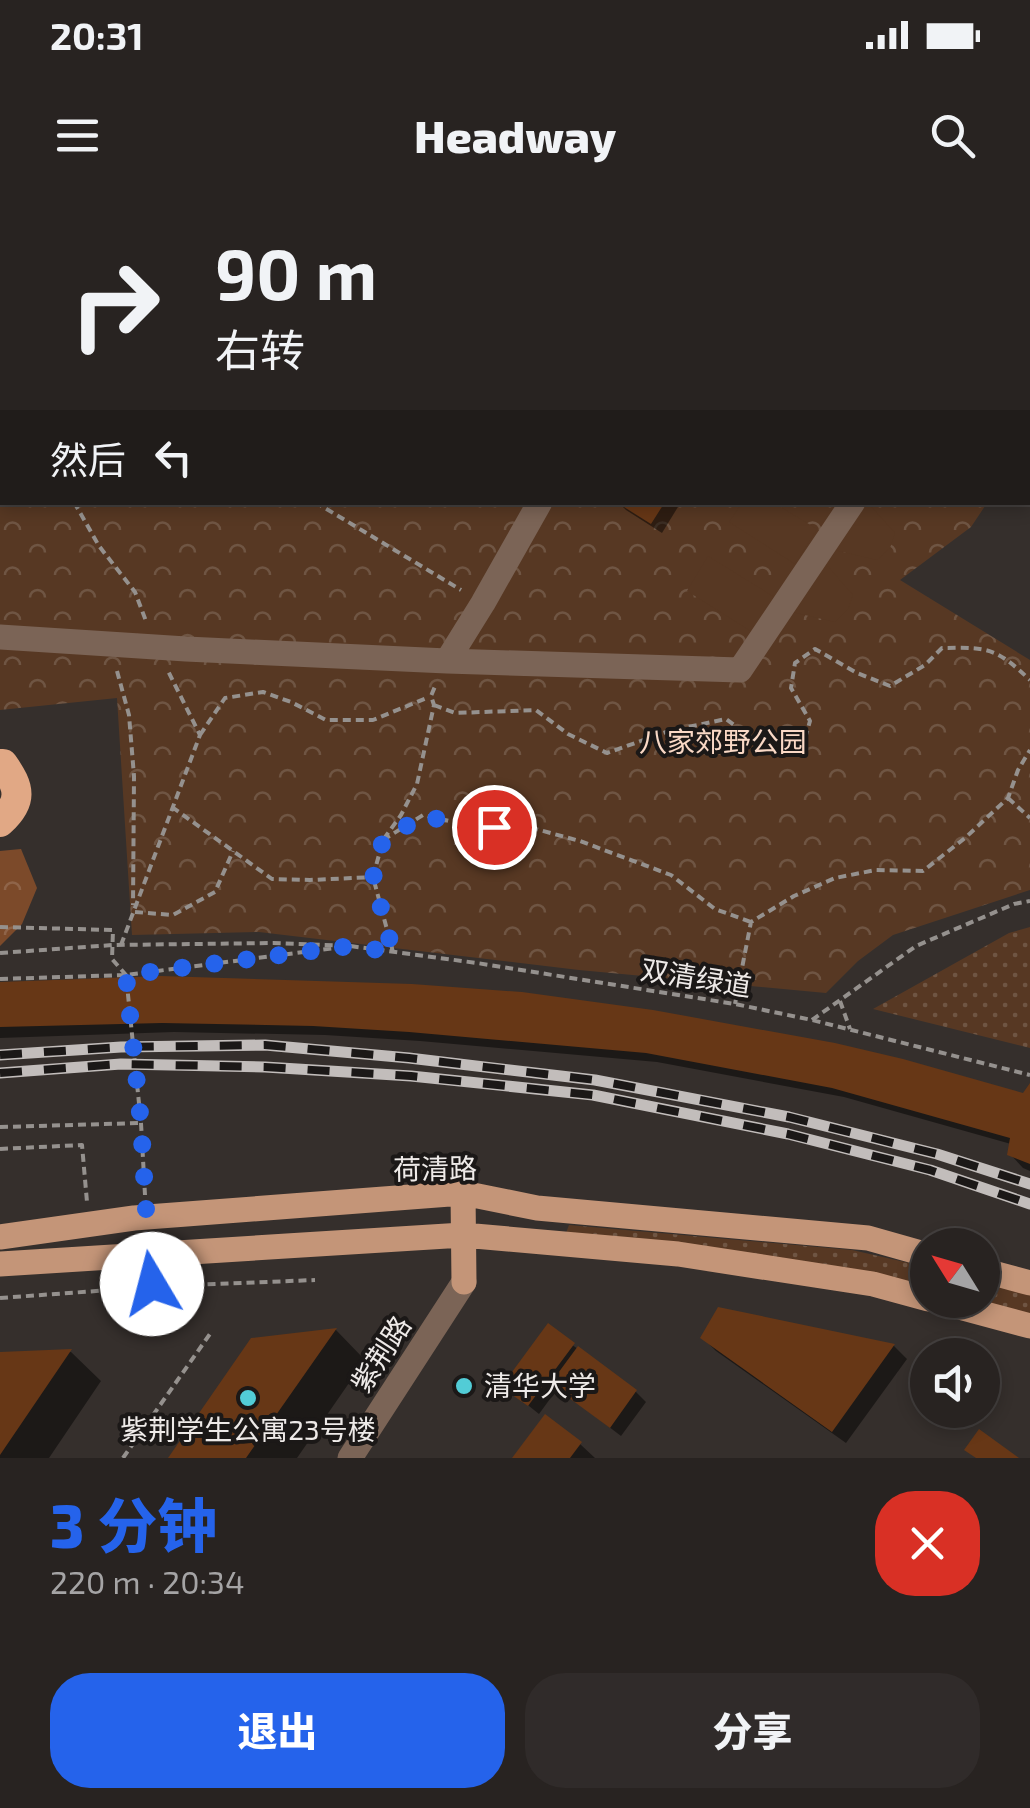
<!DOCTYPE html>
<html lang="zh">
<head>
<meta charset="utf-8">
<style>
  body { margin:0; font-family:"Exo 2","Noto Sans SC",sans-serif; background:#302b2a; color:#f1f3f6; height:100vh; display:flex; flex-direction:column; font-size:38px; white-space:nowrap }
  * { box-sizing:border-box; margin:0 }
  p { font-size:32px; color:#a5a4a5 }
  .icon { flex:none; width:55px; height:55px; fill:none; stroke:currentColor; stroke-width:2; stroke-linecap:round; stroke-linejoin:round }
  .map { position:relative; height:1258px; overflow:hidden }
  .side { display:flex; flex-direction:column; background:#282321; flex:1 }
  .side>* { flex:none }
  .top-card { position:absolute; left:0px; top:0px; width:1030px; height:305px; box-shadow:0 5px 15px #0003,0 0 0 2px #44403f; background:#282321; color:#f1f3f6; overflow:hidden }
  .needle { width:65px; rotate:307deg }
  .controls { position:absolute; left:910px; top:1028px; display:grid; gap:20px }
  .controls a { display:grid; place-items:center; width:90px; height:90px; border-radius:50%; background:#282321; box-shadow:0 5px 15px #0003,0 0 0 2px #44403f; font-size:50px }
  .pin { position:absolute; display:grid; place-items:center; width:85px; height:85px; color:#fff; margin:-42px; border:5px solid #fff; border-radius:50%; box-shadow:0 2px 10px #0007 }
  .me { position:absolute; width:110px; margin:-55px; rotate:352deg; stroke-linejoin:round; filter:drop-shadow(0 0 8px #0008) }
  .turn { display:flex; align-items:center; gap:35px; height:210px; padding:0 50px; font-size:45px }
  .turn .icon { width:130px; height:130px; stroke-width:2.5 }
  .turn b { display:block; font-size:70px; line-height:85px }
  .then { display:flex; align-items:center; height:95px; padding:0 50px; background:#0003; gap:20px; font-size:38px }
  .round { display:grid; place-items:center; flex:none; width:105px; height:105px; border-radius:40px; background:#302b2a }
  .summary { display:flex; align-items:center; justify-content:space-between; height:170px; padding:0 50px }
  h1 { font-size:60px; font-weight:800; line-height:75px; color:#2563eb }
  .cta { display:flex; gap:20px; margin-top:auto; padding:20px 50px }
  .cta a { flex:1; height:115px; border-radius:40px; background:#2563eb; color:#fff; font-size:40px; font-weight:800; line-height:115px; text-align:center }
  .cta a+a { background:#302b2a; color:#f1f3f6 }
  .status { display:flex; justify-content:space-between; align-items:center; height:70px; padding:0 50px; background:#282321; direction:ltr }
  .status svg { height:28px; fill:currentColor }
  header { display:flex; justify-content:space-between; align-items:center; height:130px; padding:0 50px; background:#282321; font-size:45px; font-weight:800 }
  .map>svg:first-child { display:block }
  .grass { fill:url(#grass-dots) }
  .forest { fill:url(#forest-crowns) }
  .park { fill:url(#park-crowns) }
  .pitch { fill:#573823 }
  .shadow { fill:#0007 }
  .building { fill:#673716 }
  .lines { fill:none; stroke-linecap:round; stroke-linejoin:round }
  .path { stroke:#95918e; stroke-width:4; stroke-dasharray:8 5; stroke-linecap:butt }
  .minor { stroke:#7b6456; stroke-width:25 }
  .major { stroke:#c49578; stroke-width:25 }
  .highway { stroke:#e1a885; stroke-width:30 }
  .rail-casing { stroke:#c2bdbb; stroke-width:11 }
  .rail { stroke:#1b1817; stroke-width:8; stroke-dasharray:22; stroke-linecap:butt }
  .route { stroke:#2563eb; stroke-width:18; stroke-dasharray:0 32.4 }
  .poi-dot { fill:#52ccd6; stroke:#1b1817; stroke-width:4 }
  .labels { text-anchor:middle; stroke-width:8; stroke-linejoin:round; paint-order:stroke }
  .park-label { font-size:28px; fill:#fad9c6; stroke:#1b1817 }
  .street-label { font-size:28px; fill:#eeeae8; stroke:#1b1817 }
  .poi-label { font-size:28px; fill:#eeeae8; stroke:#1b1817; text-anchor:start }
</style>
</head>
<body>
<div class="status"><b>20:31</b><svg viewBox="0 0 49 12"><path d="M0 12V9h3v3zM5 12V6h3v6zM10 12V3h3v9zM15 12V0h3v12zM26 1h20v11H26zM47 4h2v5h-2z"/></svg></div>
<header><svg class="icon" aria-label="menu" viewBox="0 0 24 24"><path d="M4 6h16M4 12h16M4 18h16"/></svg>Headway<svg class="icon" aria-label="search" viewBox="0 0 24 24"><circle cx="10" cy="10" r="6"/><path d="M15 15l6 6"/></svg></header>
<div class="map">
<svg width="1030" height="1258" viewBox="0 0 1030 1258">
  <defs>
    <pattern id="grass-dots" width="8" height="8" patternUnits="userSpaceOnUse" patternTransform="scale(2.5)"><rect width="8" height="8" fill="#573823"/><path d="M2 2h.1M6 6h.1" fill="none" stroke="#6f5543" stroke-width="1.8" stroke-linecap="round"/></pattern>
    <pattern id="forest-crowns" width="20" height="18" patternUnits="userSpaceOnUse" patternTransform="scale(2.5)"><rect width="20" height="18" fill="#7c4a2a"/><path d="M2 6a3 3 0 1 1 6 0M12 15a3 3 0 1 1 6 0" fill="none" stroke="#8f6449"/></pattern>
    <pattern id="park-crowns" width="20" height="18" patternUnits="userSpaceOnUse" patternTransform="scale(2.5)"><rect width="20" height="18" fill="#573823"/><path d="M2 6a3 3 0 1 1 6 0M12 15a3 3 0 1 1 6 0" fill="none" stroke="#6f5543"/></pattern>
  </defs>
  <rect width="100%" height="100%" fill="#352f2c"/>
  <path class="grass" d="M1030 727V848L873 809 1009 733Z
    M569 1025 852 1050 927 1067V1095L566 1033Z
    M983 1081 1030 1095V1123L947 1100H982Z"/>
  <path class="forest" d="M21 649 37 688 22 724 0 746V651Z"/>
  <path class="park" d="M0 0H1030V237L1028 240V2H2V302L987 303 971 327 900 380 1030 460V690L893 735 858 761 826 793 579 770 259 732 132 735 117 498 0 510Z"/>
  <path class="pitch" d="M742 303H774L817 329 795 364 729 322Z
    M865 303H868L895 333 890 348 877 360 834 350Z
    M708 356 774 397 752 432 687 391Z
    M824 362 853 395 848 409 835 422 792 412Z"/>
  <path class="shadow" d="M618 302H681L662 333 626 310Z
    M161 779 1024 896 1030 888V971L1023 968 1010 954 1011 944 844 897 657 862 420 841 325 835 174 832 0 838V785Z
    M719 1110 894 1146 907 1159 846 1243 716 1151 703 1138Z
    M548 1127 636 1192 646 1202 621 1236 558 1188 539 1214 504 1186Z
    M336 1130 365 1160 297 1258H171L253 1140Z
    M71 1152 101 1181 49 1258H0V1155Z
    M546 1217 580 1244 595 1258H515Z"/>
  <path class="building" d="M616 302H665L651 324Z
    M161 776 412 784 522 792 653 810 835 843 903 859 1023 893 1030 883V964L1007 955 1010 938 832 888 646 853 409 832 313 826 162 823 0 827V782Z
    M718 1107 895 1144 832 1232 700 1138Z
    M548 1123 575 1143 528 1206 501 1187Z
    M337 1128 246 1258H168L251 1138Z
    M578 1146 637 1190 610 1228 550 1184Z
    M72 1149 0 1255V1152Z
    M545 1214 582 1242 570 1258H512Z
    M979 1229 1019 1258H976L964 1250Z"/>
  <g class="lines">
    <path class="path" d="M90 2 92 0
      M232 2 233 0
      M0 9 2 11
      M1028 177 1030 175
      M0 236 2 232
      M74 302 99 346 135 392 146 421
      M315 302 461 390
      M117 471 129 515 134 576 133 705
      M434 505 455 513 536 510 568 534 607 553 669 531 726 519 764 547 783 552 806 535 810 521 791 488 795 463 815 449 857 473 890 486 925 465 942 448C989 447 996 448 1030 480
      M200 535 225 498 263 492 291 502 326 520H373L429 497
      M1008 598 1030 618
      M172 607 272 679 310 680 373 677
      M383 640 423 615 462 624 494 627 521 625 580 641 671 675 715 709 751 722
      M135 712 173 715 215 692 233 651
      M0 727 113 730 112 759 126 775 141 923 145 995
      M121 745 200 535 168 471
      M393 752 373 677 383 640 401 615 417 584 434 505 431 496 436 484
      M0 753 113 745 273 743 350 746 477 763 735 804 812 820 1030 875
      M0 779 126 775 335 748
      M840 801 850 829
      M735 804 751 722 794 696 835 678 876 670 923 671 965 638 1008 598 1018 570 1030 550
      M812 820 916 746 1014 704 1030 701
      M0 927 140 923
      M0 949 82 945 87 1002
      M149 1080 151 1095
      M0 1098 166 1086 315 1080
      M123 1258 212 1131"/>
    <path class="minor" d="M454 0 458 2
      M712 2 714 0
      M0 437 186 449 447 461 483 403 540 302
      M447 461 740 470 853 302
      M350 1258 464 1082"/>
    <path class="major" d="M463 993 464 1082
      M0 1037 134 1018 463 993 537 1008 868 1038 928 1055
      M0 1064 463 1035 678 1054 873 1084 928 1099
      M982 1070 1030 1083
      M933 1100 1030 1126"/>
    <path class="highway" d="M0 564H3C20 588 23 601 0 622"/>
    <g class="rail-casing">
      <path id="rail" d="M0 855 121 847 265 845 409 858 595 880 789 917 937 954 1030 984
        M0 873 121 864 265 867 411 876 593 895 788 934 930 970 1030 1004"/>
    </g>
    <use href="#rail" class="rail"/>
  </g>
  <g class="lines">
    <path class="route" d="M152 1084 151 1095 141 923 126 775 350 746 393 752 373 678 383 640 423 616 462 624 494 627"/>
  </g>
  <g class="poi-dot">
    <circle cx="464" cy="1186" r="10"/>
    <circle cx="248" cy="1198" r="10"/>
  </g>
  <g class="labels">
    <g class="park-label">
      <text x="723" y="552">八家郊野公园</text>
    </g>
    <g class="street-label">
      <text transform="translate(696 778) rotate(9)" y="10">双清绿道</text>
      <text transform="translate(435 969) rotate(-1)" y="10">荷清路</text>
      <text transform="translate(381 1154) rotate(-57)" y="10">紫荆路</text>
    </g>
    <g class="poi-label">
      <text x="484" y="1196">清华大学</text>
      <text x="248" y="1240" text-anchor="middle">紫荆学生公寓23号楼</text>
    </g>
  </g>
</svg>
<div class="controls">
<a><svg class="needle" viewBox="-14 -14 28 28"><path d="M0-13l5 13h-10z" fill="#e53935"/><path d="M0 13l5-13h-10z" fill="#a5a4a5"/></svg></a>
<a><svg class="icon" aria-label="sound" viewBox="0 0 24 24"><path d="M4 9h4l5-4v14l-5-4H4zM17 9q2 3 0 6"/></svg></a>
</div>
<div class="pin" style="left:494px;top:627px;background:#d93025"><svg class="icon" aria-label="arrive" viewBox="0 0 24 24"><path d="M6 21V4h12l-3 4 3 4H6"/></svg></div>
<svg class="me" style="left:152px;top:1084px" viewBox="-20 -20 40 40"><circle r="19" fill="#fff"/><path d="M0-13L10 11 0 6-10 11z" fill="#2563eb"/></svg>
<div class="top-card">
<div class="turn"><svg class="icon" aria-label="right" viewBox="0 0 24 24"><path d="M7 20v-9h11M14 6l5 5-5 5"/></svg><div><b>90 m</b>右转</div></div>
<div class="then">然后<svg class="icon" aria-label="left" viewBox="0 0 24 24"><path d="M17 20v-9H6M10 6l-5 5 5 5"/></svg></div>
</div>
</div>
<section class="side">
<div class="summary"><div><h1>3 分钟</h1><p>220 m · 20:34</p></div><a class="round" style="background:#d93025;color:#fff"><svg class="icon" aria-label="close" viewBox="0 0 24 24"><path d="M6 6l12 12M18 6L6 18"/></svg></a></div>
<div class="cta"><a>退出</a><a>分享</a></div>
</section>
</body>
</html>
